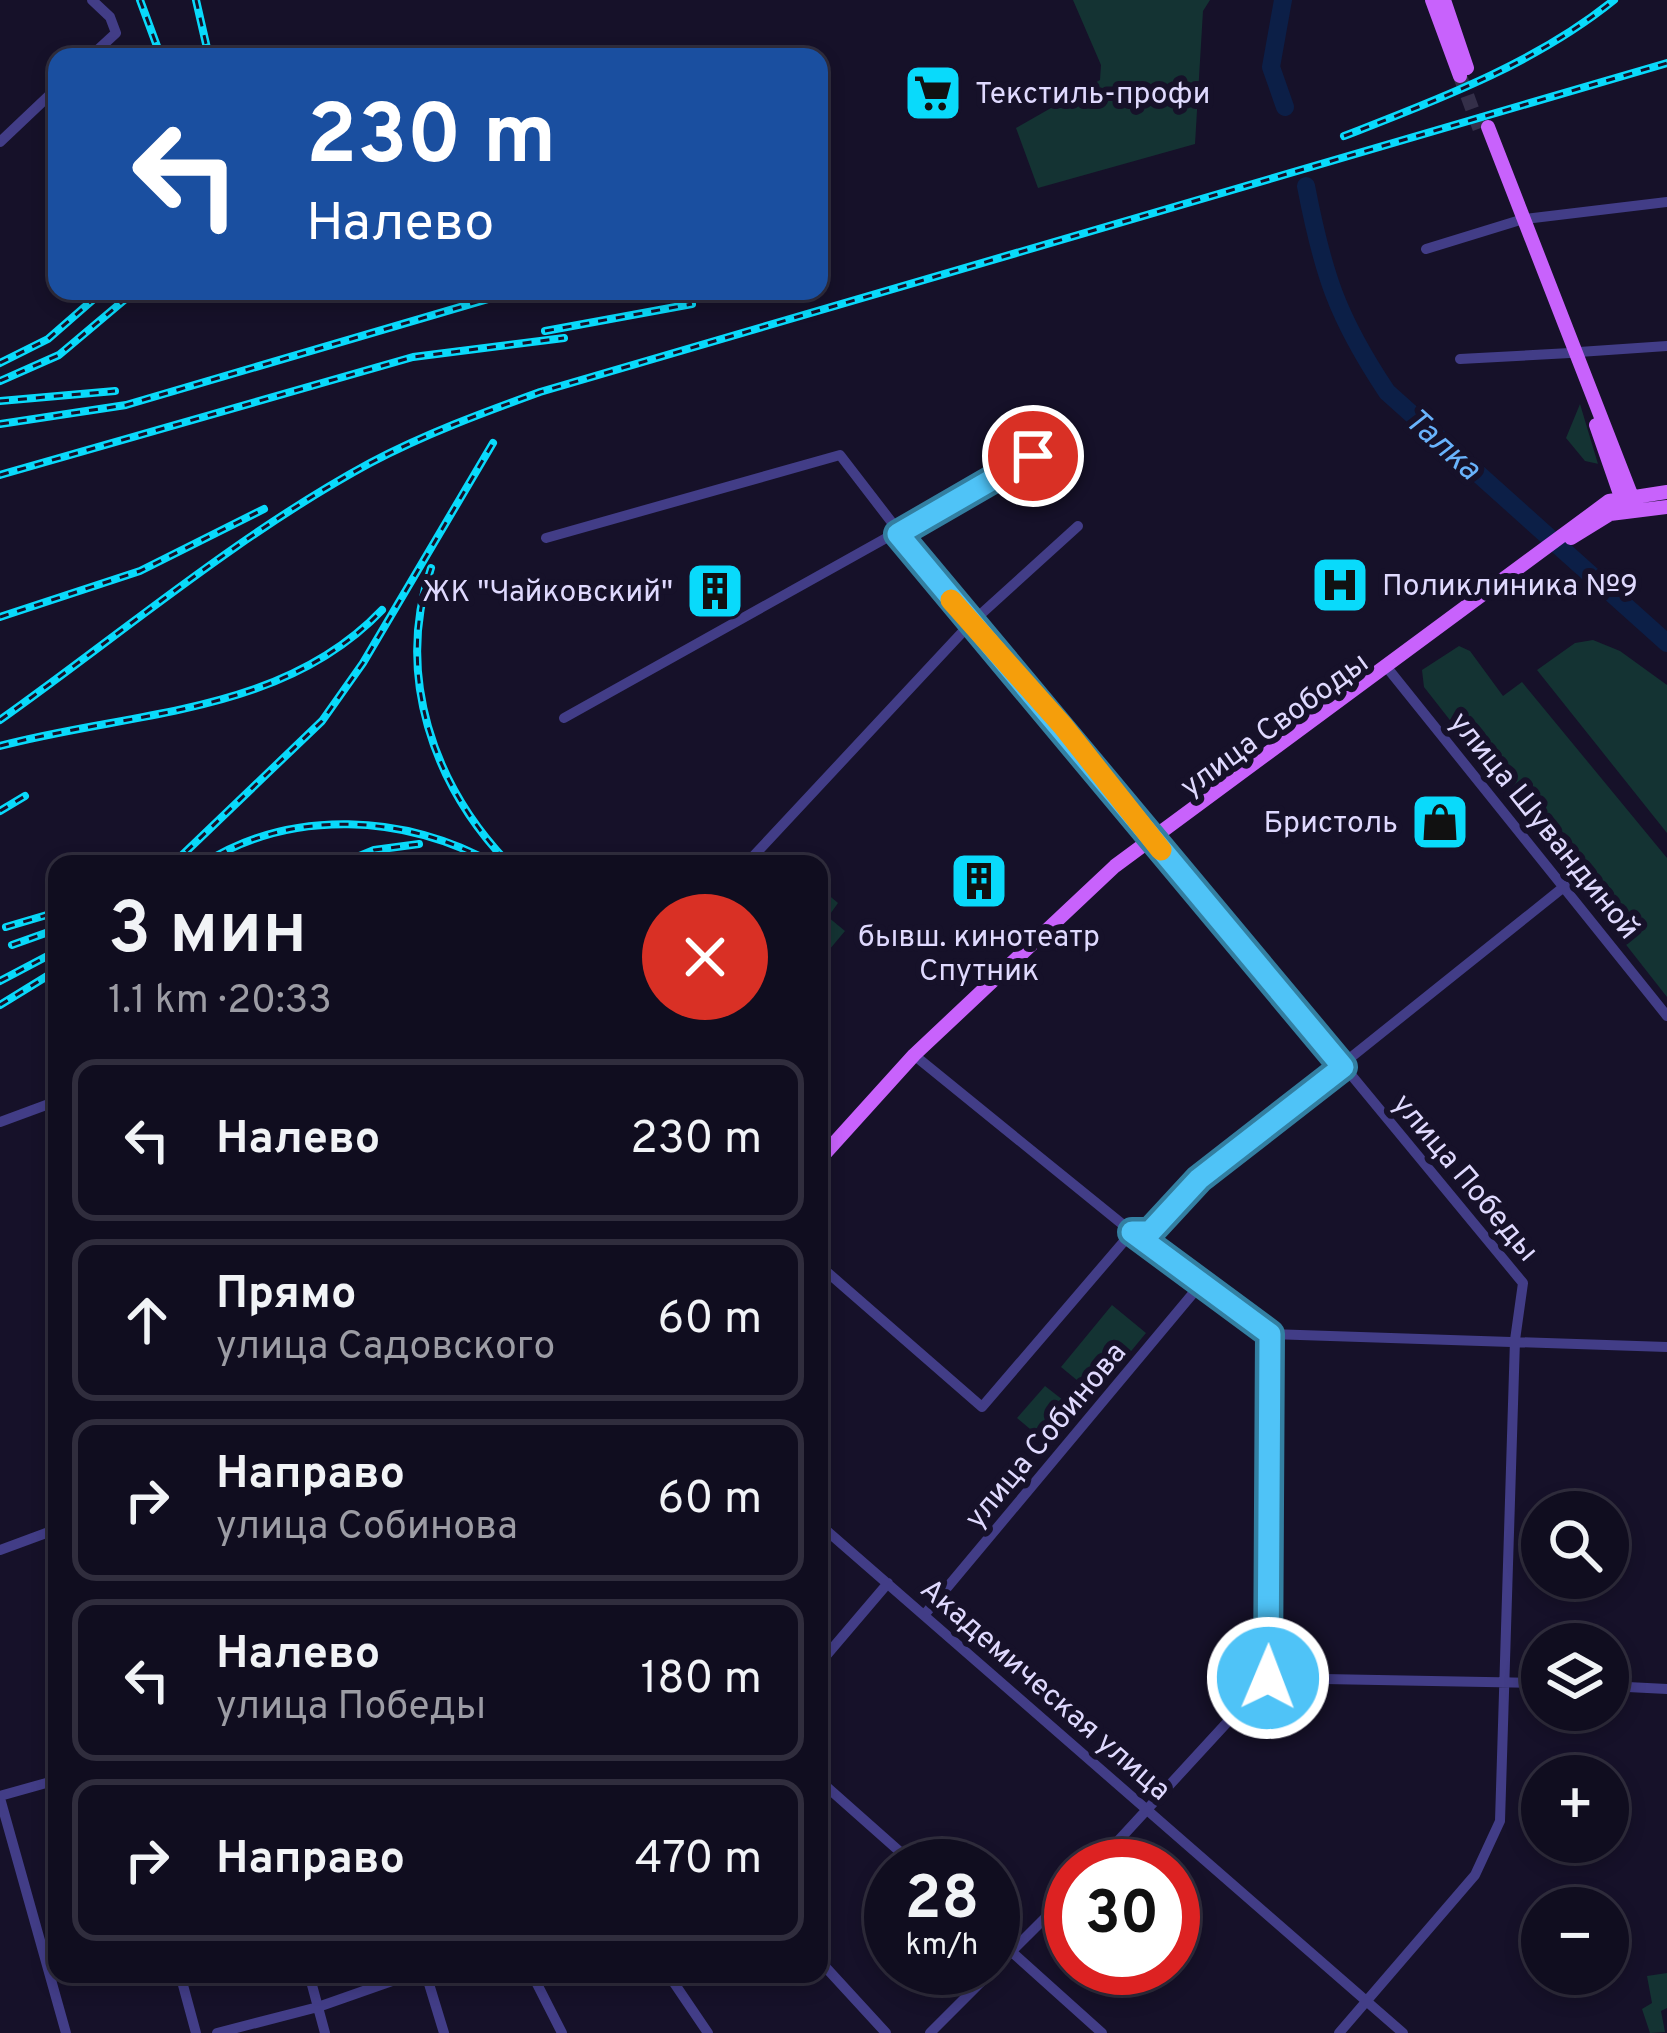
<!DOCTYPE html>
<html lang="ru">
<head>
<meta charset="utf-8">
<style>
  body { margin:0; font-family:Overpass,sans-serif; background:#191628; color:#f1f3f6; height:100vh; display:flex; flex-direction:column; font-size:45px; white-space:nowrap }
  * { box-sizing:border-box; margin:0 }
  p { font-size:39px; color:#9c9ca4 }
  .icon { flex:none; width:66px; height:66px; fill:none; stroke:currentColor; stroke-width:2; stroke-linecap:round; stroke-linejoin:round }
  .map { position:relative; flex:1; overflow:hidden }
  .sheet { position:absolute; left:48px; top:855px; width:780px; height:1128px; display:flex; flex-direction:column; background:#100d1f; border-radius:24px; box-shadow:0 6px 18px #0003,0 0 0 3px #302d3d }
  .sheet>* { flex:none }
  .top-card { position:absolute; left:48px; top:48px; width:780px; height:252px; border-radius:24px; box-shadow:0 6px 18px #0003,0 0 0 3px #302d3d; background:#1a4fa0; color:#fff; overflow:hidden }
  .fabs { position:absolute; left:1521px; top:1491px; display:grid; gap:24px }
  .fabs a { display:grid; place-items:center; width:108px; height:108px; border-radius:50%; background:#100d1f; box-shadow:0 6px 18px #0003,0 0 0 3px #302d3d; font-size:60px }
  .speed { position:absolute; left:864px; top:1839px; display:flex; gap:24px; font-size:60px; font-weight:700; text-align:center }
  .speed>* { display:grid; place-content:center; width:156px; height:156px; border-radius:50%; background:#100d1f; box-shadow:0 6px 18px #0003,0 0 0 3px #302d3d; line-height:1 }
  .speed small { font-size:30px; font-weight:400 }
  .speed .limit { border:18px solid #d22; background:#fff; color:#111 }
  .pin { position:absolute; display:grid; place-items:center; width:102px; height:102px; color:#fff; margin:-51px; border:6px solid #fff; border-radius:50%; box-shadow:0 3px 12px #0007 }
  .me { position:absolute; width:132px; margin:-66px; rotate:1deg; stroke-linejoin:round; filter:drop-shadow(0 0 9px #0008) }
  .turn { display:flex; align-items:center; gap:42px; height:252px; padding:0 60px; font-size:54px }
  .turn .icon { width:156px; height:156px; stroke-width:2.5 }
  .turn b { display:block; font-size:84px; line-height:102px }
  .round { display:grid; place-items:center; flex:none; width:126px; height:126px; border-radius:63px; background:#191628 }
  .headline { display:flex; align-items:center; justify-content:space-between; height:204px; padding:0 60px }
  h1 { font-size:72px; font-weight:600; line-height:90px }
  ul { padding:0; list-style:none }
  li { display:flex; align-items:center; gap:36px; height:162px; margin:0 24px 18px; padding:0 36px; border:6px solid #302d3d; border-radius:24px }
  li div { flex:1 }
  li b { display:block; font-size:45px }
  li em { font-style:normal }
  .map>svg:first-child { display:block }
  .green { fill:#143333 }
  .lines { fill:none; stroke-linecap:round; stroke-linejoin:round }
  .river { stroke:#0c1f47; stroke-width:18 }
  .major-tunnel { stroke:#342f49; stroke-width:14; stroke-dasharray:14 7; stroke-linecap:butt }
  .minor { stroke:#423d87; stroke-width:10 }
  .major { stroke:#c862fc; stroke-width:14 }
  .rail-casing { stroke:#09dafb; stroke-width:8 }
  .rail { stroke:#161129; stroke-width:3; stroke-dasharray:9; stroke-linecap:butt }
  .route-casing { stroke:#337fa1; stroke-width:30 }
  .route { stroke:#4fc3f7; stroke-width:21 }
  .slow { stroke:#f59e0b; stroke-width:21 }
  .labels { text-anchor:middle; stroke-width:12; stroke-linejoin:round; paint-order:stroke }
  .poi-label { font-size:30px; fill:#dfd9fe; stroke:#161129; text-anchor:start }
  .street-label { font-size:30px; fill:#dfd9fe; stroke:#161129 }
  .water-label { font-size:33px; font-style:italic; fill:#69b3fc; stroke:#161129 }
</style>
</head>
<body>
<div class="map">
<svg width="1667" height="2033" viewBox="0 0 1667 2033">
  <rect width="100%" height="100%" fill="#161129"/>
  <path class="green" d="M1073 0H1210L1203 11 1195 144 1038 188 1016 128 1100 80 1101 65Z
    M1580 404 1598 464H1599L1585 461 1566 438Z
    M1593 640 1620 651 1667 685V833L1537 670 1575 643Z
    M1459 646 1470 651 1503 696 1522 682 1667 858V997L1424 687 1422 670Z
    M819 887 838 903 828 917 845 931 819 962Z
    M1112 1305 1146 1333 1095 1395 1061 1367Z
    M1045 1386 1077 1411 1049 1445 1017 1418Z
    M1667 1973V2008L1661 2011 1665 2032 1650 2033 1642 2009 1652 2003 1647 1976Z"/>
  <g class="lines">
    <path class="river" d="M1283 0 1271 67 1285 107
      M1306 186C1323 274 1337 317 1387 392L1667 643"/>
    <path class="major-tunnel" d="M1460 76 1480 130"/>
    <path class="minor" d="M90 57 116 33 110 17 92 0
      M0 142 57 88
      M1525 219 1667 202
      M1426 249 1517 221
      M1579 352 1667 346
      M1460 359 1570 353
      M546 538 840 455 970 624 1063 726 1523 1283 1515 1340 1500 1821 1475 1875 1339 2033
      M1385 665 1667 1016
      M564 718 1033 456
      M746 864 970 624 1078 526
      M914 1055 1132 1232 1270 1334 1667 1347
      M0 1122 57 1101
      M819 1265 982 1407 1132 1232H1150L1199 1179 1565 886
      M819 1524 1403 2033
      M0 1550 57 1529
      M925 1614 1200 1285
      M819 1664 888 1583
      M1268 1678 1270 1334
      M1268 1678 1542 1683
      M1608 1686 1667 1689
      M819 1780 916 1866
      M0 1796 57 1780
      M0 1798 66 2033
      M1095 1866 1268 1678
      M993 1935 1102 2033
      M819 1960 886 2033
      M180 1974 196 2033
      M309 1974 325 2033
      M426 1974 444 2033
      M532 1974 562 2033
      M668 1974 708 2033
      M217 2033 318 2007 412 1974
      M930 2033 1071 1892"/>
    <path class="major" d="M1432 0 1460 76
      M1444 0 1467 68
      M1488 127 1634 502
      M1596 425 1622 500
      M1571 538 1610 514 1667 507
      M819 1160 914 1055 1115 866 1609 501 1667 492"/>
    <g class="rail-casing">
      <path id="rail" d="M140 0 161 57
        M196 0 209 57
        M1344 136C1437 100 1535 64 1614 0
        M545 331 692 304
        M0 363 48 339 103 291
        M0 381 59 355 135 291
        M0 401 115 391
        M0 424 126 405 515 291
        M0 475 413 357 564 338
        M431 568C395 675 433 785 509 864
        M0 617 140 571 264 509
        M0 720C121 634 239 534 370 463 425 434 482 413 540 392L1667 63
        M0 746C132 711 282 715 382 610
        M0 811 25 796
        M173 864 322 721 363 663 493 443
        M203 864C290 808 407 814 494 864
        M340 864 374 850 419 844
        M6 927 57 912
        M12 945 57 929
        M0 981 57 951
        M0 1005 57 970"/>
    </g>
    <use href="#rail" class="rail"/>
  </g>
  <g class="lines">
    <g class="route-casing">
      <path id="route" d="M1033 456 898 534 1343 1067 1199 1179 1150 1232H1132L1270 1334 1268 1678"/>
    </g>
    <use href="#route" class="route"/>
    <path class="slow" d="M951 600 1063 726 1161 850"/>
  </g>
  <defs>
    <g id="supermarket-square" transform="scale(3)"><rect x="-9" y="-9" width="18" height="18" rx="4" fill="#09dafb" stroke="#161129"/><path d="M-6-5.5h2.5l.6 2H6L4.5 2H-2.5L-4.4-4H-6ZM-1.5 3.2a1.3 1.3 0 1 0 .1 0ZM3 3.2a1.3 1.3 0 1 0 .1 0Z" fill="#111"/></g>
    <g id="hospital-square" transform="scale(3)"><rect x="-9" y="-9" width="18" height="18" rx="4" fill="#09dafb" stroke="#161129"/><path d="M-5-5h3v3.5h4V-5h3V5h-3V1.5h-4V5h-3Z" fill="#111"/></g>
    <g id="building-square" transform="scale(3)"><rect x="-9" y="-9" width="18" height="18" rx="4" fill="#09dafb" stroke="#161129"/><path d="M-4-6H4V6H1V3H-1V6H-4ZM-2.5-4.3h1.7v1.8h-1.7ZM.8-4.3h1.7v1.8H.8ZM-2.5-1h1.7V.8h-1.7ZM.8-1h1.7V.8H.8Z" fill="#111"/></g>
    <g id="shop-square" transform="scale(3)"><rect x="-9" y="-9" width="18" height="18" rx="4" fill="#09dafb" stroke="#161129"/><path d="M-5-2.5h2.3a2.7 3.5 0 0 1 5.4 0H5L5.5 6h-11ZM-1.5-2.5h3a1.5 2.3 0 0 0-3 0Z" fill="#111"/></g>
  </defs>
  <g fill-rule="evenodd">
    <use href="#supermarket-square" x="933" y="93"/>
    <use href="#hospital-square" x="1340" y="585"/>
    <use href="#building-square" x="715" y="591"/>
    <use href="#shop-square" x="1440" y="822"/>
    <use href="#building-square" x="979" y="881"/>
  </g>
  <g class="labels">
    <g class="poi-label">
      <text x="975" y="103">Текстиль-профи</text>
      <text x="1382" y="595">Поликлиника №9</text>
      <text x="673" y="601" text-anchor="end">ЖК "Чайковский"</text>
      <text x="1398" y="832" text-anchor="end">Бристоль</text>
      <text x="979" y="946" text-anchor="middle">бывш. кинотеатр<tspan x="979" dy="34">Спутник</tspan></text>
    </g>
    <g class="street-label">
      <text transform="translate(1274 724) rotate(-36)" y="10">улица Свободы</text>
      <text transform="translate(1545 825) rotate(51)" y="10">улица Шувандиной</text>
      <text transform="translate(1466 1177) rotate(50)" y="10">улица Победы</text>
      <text transform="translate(1045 1435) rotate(-50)" y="10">улица Собинова</text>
      <text transform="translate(1046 1689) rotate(41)" y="10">Академическая улица</text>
    </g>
    <g class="water-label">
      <text transform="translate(1444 443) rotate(42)" y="12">Талка</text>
    </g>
  </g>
</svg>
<div class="fabs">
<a><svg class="icon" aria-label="search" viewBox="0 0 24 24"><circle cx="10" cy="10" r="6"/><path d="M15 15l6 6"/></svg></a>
<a><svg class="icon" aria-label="layers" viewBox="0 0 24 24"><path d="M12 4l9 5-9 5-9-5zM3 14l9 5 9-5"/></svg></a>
<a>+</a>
<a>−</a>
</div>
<div class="speed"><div>28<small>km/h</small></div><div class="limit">30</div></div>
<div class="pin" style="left:1033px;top:456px;background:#d93025"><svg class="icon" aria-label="arrive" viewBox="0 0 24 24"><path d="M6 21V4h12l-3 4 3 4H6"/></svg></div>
<svg class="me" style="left:1268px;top:1678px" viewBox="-20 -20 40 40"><circle r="17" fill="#4fc3f7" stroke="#fff" stroke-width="3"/><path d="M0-11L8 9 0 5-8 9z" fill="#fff"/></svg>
<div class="top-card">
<div class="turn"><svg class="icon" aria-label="left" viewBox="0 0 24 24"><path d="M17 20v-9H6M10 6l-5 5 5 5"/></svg><div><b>230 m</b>Налево</div></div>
</div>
<section class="sheet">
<div class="headline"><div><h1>3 мин</h1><p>1.1 km · 20:33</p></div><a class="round" style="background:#d93025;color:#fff"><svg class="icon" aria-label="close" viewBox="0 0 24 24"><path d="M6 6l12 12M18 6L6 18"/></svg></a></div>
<ul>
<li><svg class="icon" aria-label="left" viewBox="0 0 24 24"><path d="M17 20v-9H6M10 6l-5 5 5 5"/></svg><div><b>Налево</b></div><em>230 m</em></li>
<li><svg class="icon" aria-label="ahead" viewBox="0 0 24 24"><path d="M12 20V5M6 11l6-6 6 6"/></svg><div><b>Прямо</b><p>улица Садовского</p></div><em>60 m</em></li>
<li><svg class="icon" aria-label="right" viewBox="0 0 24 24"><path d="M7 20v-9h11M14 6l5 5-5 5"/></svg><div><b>Направо</b><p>улица Собинова</p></div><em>60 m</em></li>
<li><svg class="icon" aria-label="left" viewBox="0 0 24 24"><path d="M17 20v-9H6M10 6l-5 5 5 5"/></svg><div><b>Налево</b><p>улица Победы</p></div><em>180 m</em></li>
<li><svg class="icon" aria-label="right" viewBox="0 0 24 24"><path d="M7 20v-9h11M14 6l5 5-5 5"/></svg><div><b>Направо</b></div><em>470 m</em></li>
</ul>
</section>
</div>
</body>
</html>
